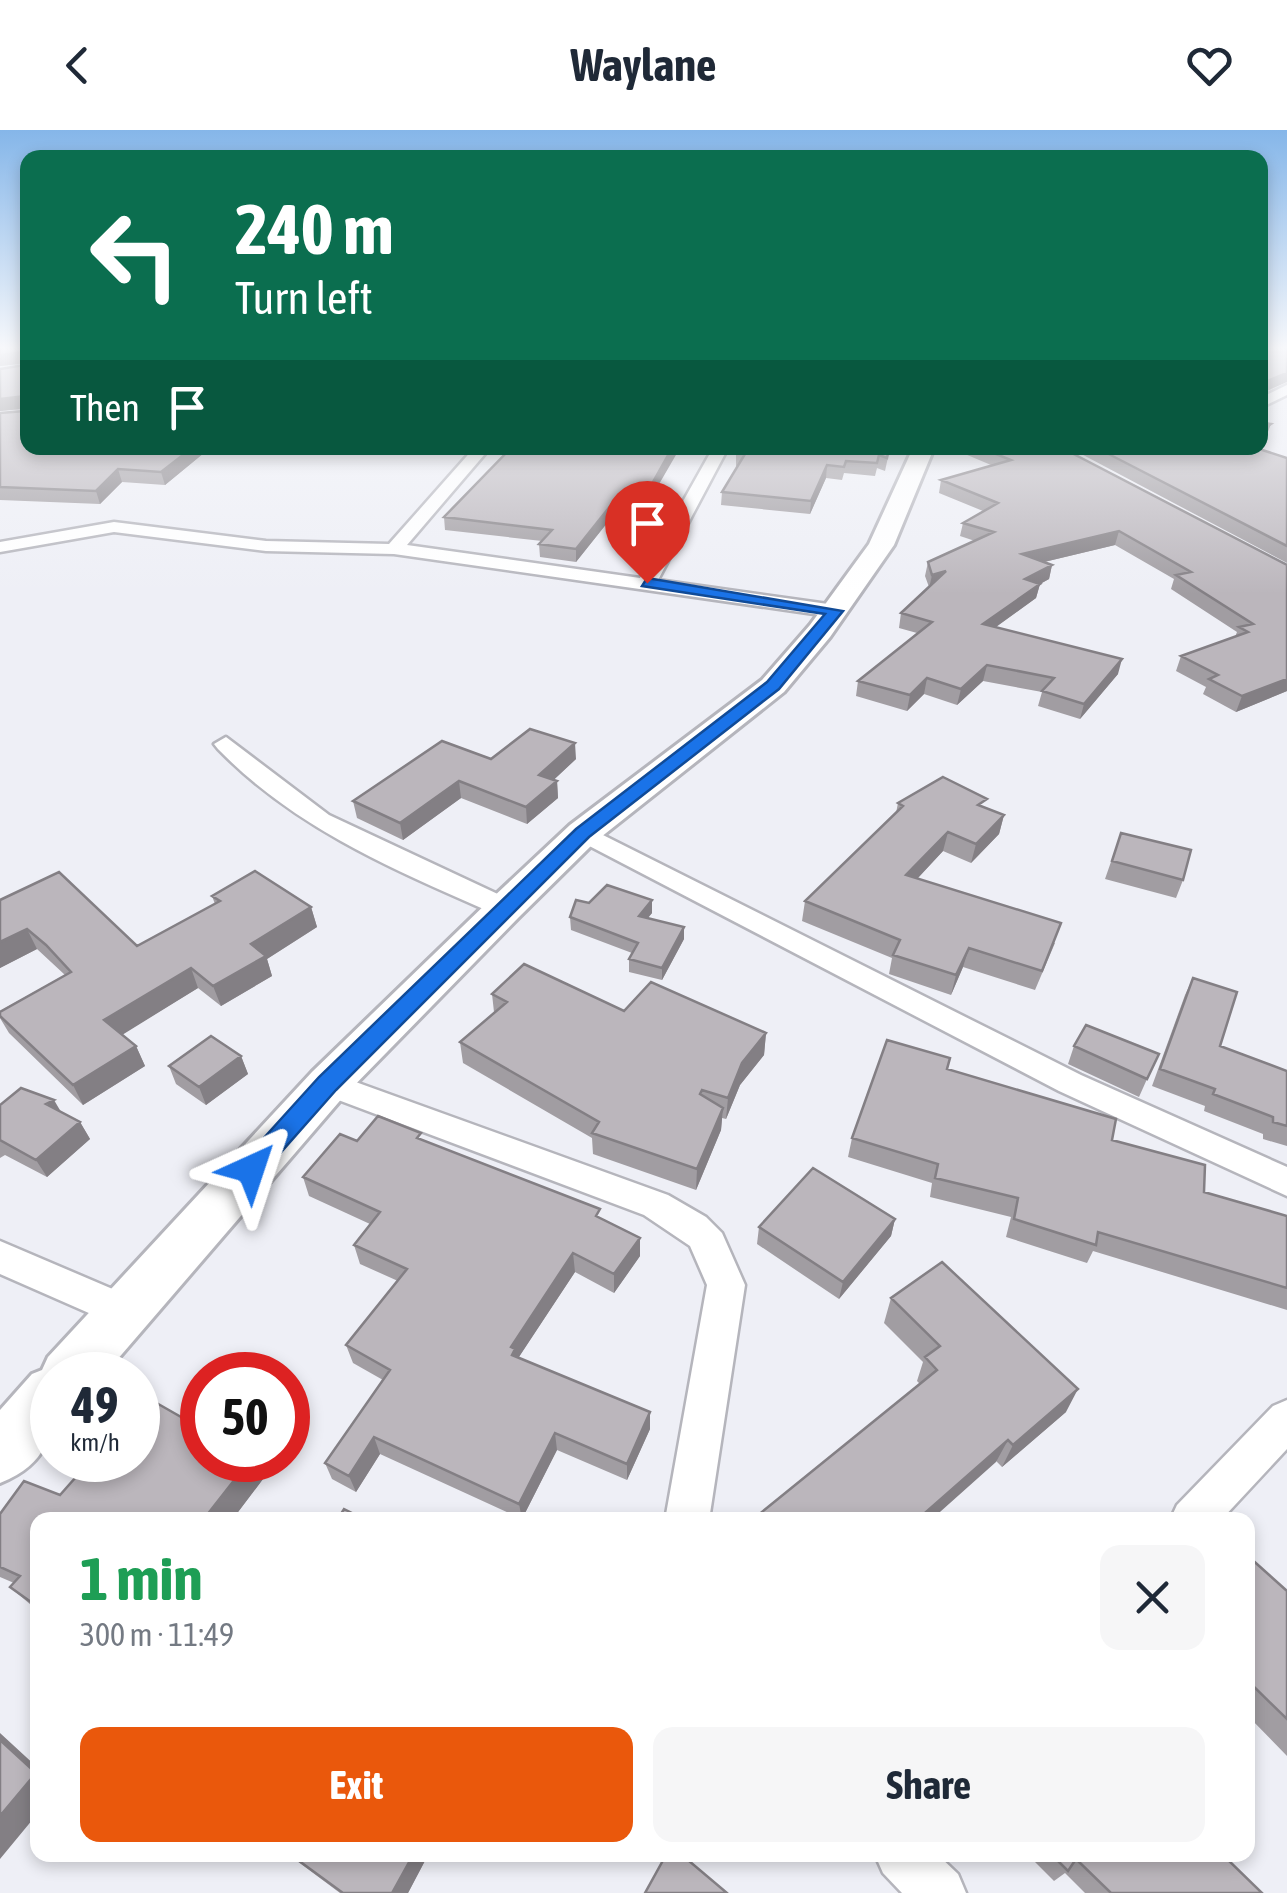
<!DOCTYPE html>
<html lang="en">
<head>
<meta charset="utf-8">
<style>
  body { margin:0; font-family:"Asap Condensed",sans-serif; background:#f6f6f7; color:#1f2937; height:100vh; display:flex; flex-direction:column; font-size:38px; white-space:nowrap }
  * { box-sizing:border-box; margin:0 }
  p { font-size:32px; color:#747a83 }
  .icon { flex:none; width:55px; height:55px; fill:none; stroke:currentColor; stroke-width:2; stroke-linecap:round; stroke-linejoin:round }
  .map { position:relative; flex:1; overflow:hidden }
  .sheet { position:absolute; left:30px; top:1382px; width:1225px; height:350px; display:flex; flex-direction:column; background:#fff; border-radius:20px; box-shadow:0 5px 15px #0003 }
  .sheet>* { flex:none }
  .guide { position:absolute; left:20px; top:20px; width:1248px; height:305px; border-radius:20px; box-shadow:0 5px 15px #0003; background:#0b6e4f; color:#fff; overflow:hidden }
  .speed { position:absolute; left:30px; top:1222px; display:flex; gap:20px; font-size:50px; font-weight:700; text-align:center }
  .speed>* { display:grid; place-content:center; width:130px; height:130px; border-radius:50%; background:#fff; box-shadow:0 5px 15px #0003; line-height:1 }
  .speed small { font-size:25px; font-weight:400 }
  .speed .limit { border:15px solid #d22; background:#fff; color:#111 }
  .pin { position:absolute; display:grid; place-items:center; width:85px; height:85px; color:#fff; margin:-102px -42px; border-radius:50% 50% 50% 0; rotate:-45deg; box-shadow:0 0 10px #0007 }
  .pin .icon { rotate:45deg }
  .me { position:absolute; width:110px; margin:-55px; rotate:42deg; stroke-linejoin:round; filter:drop-shadow(0 0 8px #0008) }
  .turn { display:flex; align-items:center; gap:35px; height:210px; padding:0 50px; font-size:45px }
  .turn .icon { width:130px; height:130px; stroke-width:2.5 }
  .turn b { display:block; font-size:70px; line-height:85px }
  .then { display:flex; align-items:center; height:95px; padding:0 50px; background:#0003; gap:20px; font-size:38px }
  .round { display:grid; place-items:center; flex:none; width:105px; height:105px; border-radius:20px; background:#f6f6f7 }
  .overview { display:flex; align-items:center; justify-content:space-between; height:170px; padding:0 50px }
  h1 { font-size:60px; font-weight:700; line-height:75px; color:#1e9e55 }
  .action { display:flex; gap:20px; margin-top:auto; padding:20px 50px }
  .action a { flex:1; height:115px; border-radius:20px; background:#ea580c; color:#fff; font-size:40px; font-weight:700; line-height:115px; text-align:center }
  .action a+a { background:#f6f6f7; color:#1f2937 }
  header { display:flex; justify-content:space-between; align-items:center; height:130px; padding:0 50px; background:#fff; font-size:45px; font-weight:700 }
  .map>svg:first-child { display:block }
  .lines { fill:none; stroke-linecap:round; stroke-linejoin:round }
  .minor-casing { stroke:#b5b5bc; stroke-width:5 }
  .secondary-casing { stroke:#b5b5bc; stroke-width:6 }
  .minor { fill:#fff; fill-rule:evenodd }
  .secondary { fill:#fff; fill-rule:evenodd }
  .wall { fill:#a19da2 }
  .shaded-wall { fill:#837f84 }
  .building { fill:#bbb6bc; stroke:#837f84; stroke-width:2.5 }
  .route { fill:#1a73e8; stroke:#114b97; stroke-width:2.5 }
</style>
</head>
<body>
<header><svg class="icon" aria-label="back" viewBox="0 0 24 24"><path d="M15 5l-7 7 7 7"/></svg>Waylane<svg class="icon" aria-label="heart" viewBox="0 0 24 24"><path d="M12 20l-8-8c-3-5 5-10 8-4 3-6 11-1 8 4z"/></svg></header>
<div class="map">
<svg width="1287" height="1763" viewBox="0 0 1287 1763">
  <rect width="100%" height="100%" fill="#eeeff6"/>
  <g class="lines">
    <g class="minor-casing">
      <path id="minor" d="M1287 255V265L1260 278V268Z
        M474 318H490L407 415 640 448 713 318H728L658 450 835 475 845 481 835 487 394 424 266 421 114 402 0 422V412L114 392 266 411 389 414Z
        M226 607 329 685 515 772 519 778 505 787 495 784C395 740 296 699 218 619L214 614Z
        M583 695 1081 945 1287 1037V1066L1059 961 574 708 570 703 574 698Z
        M328 942 668 1065 706 1087 722 1103 745 1155 709 1390H665L707 1155 690 1116 644 1085 317 962 312 954 317 946Z
        M0 1111 136 1169 142 1181 136 1193 123 1198 0 1144Z
        M1287 1270V1319L1221 1390H1170L1177 1375 1273 1276Z
        M875 1725H938L958 1744 966 1763H902L883 1743Z"/>
    </g>
    <g class="secondary-casing">
      <path id="secondary" d="M913 318H934L894 415 830 507 784 562 596 711 519 787 344 966 104 1245H52C52 1297 56 1330 0 1353V1280L32 1244 42 1240 48 1227 312 942 491 769 570 695 762 550 810 495 869 414Z"/>
    </g>
    <use href="#minor" class="minor"/>
    <use href="#secondary" class="secondary"/>
  </g>
  <path class="wall" d="M0 217H28V318H210L165 355 122 352 100 374 0 370V283L24 281 25 279 0 281V239L25 235V233L0 236Z
    M736 318H890L885 341 877 338 875 346 844 343 842 350 826 348 810 384 721 375 722 362 737 336H736Z
    M953 318H1062L1287 435V561L1236 582 1203 564 1206 557 1176 541 1181 526 1235 507 1237 502 1171 459 1174 449 1115 415 1044 432 1052 435 1049 449 1040 454 1036 468 996 497 1118 544 1080 589 1038 576 1042 562 983 551 957 575 924 564 907 581 856 566 858 551 917 503 899 498 901 483 929 457 925 446 928 432 975 411 960 406 963 393 983 381 939 363 941 350 991 335 953 319Z
    M1070 318H1256L1287 328V433Z
    M676 323 644 380 619 378 576 432 540 427 539 414 542 411 445 400 444 387Z
    M491 629H576L553 650 557 651 558 668 527 694 461 668 403 710 357 688 353 671Z
    M898 673 985 677 1004 685 999 704 971 733 943 721 917 749 1055 813 1035 860 963 837 951 865 889 844 892 828 802 791 805 771 896 683Z
    M1121 703 1183 750 1176 768 1105 749Z
    M212 766 311 777 317 797 267 829 272 846 221 876 198 858 122 904 136 916 145 936 83 975 9 903 0 888V881L65 845 37 819 0 838V770L137 816 215 774Z
    M589 773 652 783 648 788 684 809 662 850 629 842V829L632 823 571 800 570 787Z
    M1193 848 1220 916 1287 941V1016L1263 1009V1004L1204 981 1205 976 1152 956 1185 865Z
    M492 864 624 881 766 903 764 925 740 955 726 989 722 988 721 1000 696 1060 593 1024 592 1008 463 933 460 912 494 882Z
    M1074 916 1147 949 1139 967 1068 934Z
    M241 926 248 944 206 975 176 954 169 936Z
    M947 939 1112 1010 1204 1062 1287 1086V1180L1093 1121 1087 1133 1006 1107 1011 1087 930 1067 932 1053 848 1027 852 1008Z
    M0 975 61 982 80 992 90 1009 47 1047 5 1025 0 1028Z
    M422 1009 600 1088 640 1108V1126L614 1163 575 1142 518 1228 650 1282V1299L627 1350 557 1320 522 1389 380 1324 356 1362 332 1349 325 1333 383 1250 353 1233 346 1215 398 1151 360 1134 354 1115 370 1094 309 1066 303 1047Z
    M895 1089 891 1106 839 1169 757 1114 759 1097Z
    M891 1168 1066 1282 1002 1337 917 1251 923 1232 884 1193Z
    M263 1349 232 1390H38V1481L10 1457 14 1453 0 1447V1384L60 1365Z
    M1248 1426 1287 1461V1626L1248 1586Z
    M289 1725H428L408 1763H340Z
    M1028 1725H1223L1262 1763H1085L1065 1743 1054 1751Z"/>
  <path class="shaded-wall" d="M27 221 28 233 0 236V225Z
    M1287 243V252L1260 264 1262 253Z
    M26 266 28 278 0 281V269Z
    M1271 294 1266 307 1260 310V301Z
    M192 318H210L165 355 161 342Z
    M672 318H680L644 380V368Z
    M827 335 826 348 810 384 811 371Z
    M118 339 122 352 100 374 96 361Z
    M619 365V378L576 432V419Z
    M1119 401 1115 415 1019 438 1022 424Z
    M1052 435 1049 449 1040 454 1036 468 979 509 983 494 1025 449Z
    M946 441 929 459 932 445Z
    M1122 529 1118 544 1080 589 1084 574Z
    M987 535 983 551 957 575 961 559Z
    M927 548 924 564 907 581 910 565Z
    M1287 549V561L1236 582 1242 566Z
    M575 613 576 629 541 662 539 645Z
    M459 651 461 668 403 710 400 693Z
    M557 651 558 668 527 694 526 677Z
    M1004 685 999 704 971 733 976 714Z
    M948 702 943 721 902 765 906 745Z
    M652 770V783L639 798V786Z
    M311 777 317 797 267 829 272 846 221 876 213 856 251 814Z
    M684 797V809L662 850V838Z
    M27 799 37 819 0 838V812Z
    M969 818 963 837 951 865 956 845Z
    M191 838 198 858 114 910 104 890Z
    M766 903 764 925 740 955 726 989 728 968 742 933Z
    M136 916 145 936 83 975 73 955Z
    M241 926 248 944 206 975 199 957Z
    M54 970 64 987 46 974Z
    M723 978 721 1000 696 1060 697 1039Z
    M80 992 90 1009 47 1047 36 1030Z
    M895 1089 891 1106 839 1169 843 1152Z
    M640 1108V1126L614 1163V1144Z
    M573 1123 575 1142 517 1230 514 1242 511 1217Z
    M1078 1259 1066 1282 1002 1337 1013 1315Z
    M650 1282V1299L627 1350V1334Z
    M555 1303 557 1320 522 1389 519 1374Z
    M374 1307 380 1324 356 1362 349 1346Z
    M1008 1310 996 1332 931 1390H917Z
    M250 1330H252L263 1349 232 1390H203Z
    M0 1603 38 1638V1683L0 1729Z
    M413 1725H428L408 1763H392Z"/>
  <path class="building" d="M0 217H28V318H192L161 342 118 339 96 361 0 357V283L24 281 26 266 0 269V239L25 235 27 221 0 225Z
    M1260 217H1287V243L1262 253 1260 262Z
    M1260 292 1271 294 1260 301Z
    M511 318H672L644 368 619 365 576 419 539 414 552 400 444 387Z
    M740 318H889L887 328 879 325 877 333 846 331 844 337 827 335 811 371 722 362 745 324 737 323Z
    M981 318H1062L1287 435V549L1242 566 1209 549 1218 545 1181 526 1248 502 1239 497 1253 494 1176 445 1191 442 1119 401 1022 424 1052 435 1025 449 1040 454 983 494 1122 529 1084 574 1042 561 1054 548 987 535 961 559 927 548 910 565 858 551 932 492 901 483 946 441 932 445 928 432 994 402 963 393 998 373 941 350 1011 330Z
    M1097 318H1256L1287 328V416Z
    M530 599 575 613 539 645 557 651 526 677 459 651 400 693 353 671 442 611 491 629Z
    M943 647 987 669 978 675 1004 685 976 714 948 702 906 745 1061 793 1042 841 969 818 956 845 893 825 900 810 805 771 903 676 898 673Z
    M1121 703 1191 720 1183 750 1112 731Z
    M255 741 311 777 251 814 266 826 213 856 191 838 104 890 136 916 73 955 0 886V882L71 842 46 815 27 799 0 812V770L59 742 137 816 220 771 212 766Z
    M607 755 652 770 639 786 684 797 662 838 629 829 638 813 570 787 576 770 589 773Z
    M524 834 624 881 651 852 766 903 742 933 728 968 702 960 700 964 723 978 697 1039 592 1003 599 992 460 912 507 872 492 864Z
    M1193 848 1237 862 1220 916 1287 941V996L1273 992V987L1213 964 1215 959 1160 939Z
    M1086 895 1159 924 1147 949 1074 916Z
    M211 906 241 926 199 957 169 936Z
    M887 910 950 928 947 939 1116 989 1112 1010 1205 1035 1204 1062 1287 1086V1158L1098 1102 1096 1115 1014 1089 1018 1068 935 1048 938 1034 852 1008Z
    M21 958 54 970 46 974 80 992 36 1030 0 1010V975Z
    M378 986 421 1003 417 1008 600 1079 596 1086 640 1108 614 1144 573 1123 511 1217 515 1219 512 1225 650 1282 627 1334 555 1303 519 1374 374 1307 349 1346 325 1333 390 1240 346 1215 407 1139 354 1115 380 1082 303 1047 340 1004 357 1011Z
    M813 1038 895 1089 843 1152 759 1097Z
    M942 1132 1078 1259 1013 1315 1008 1310 917 1390H752L937 1240 925 1227 940 1216 891 1168Z
    M146 1267 202 1299V1330H250L203 1390H38V1477L10 1457 20 1446 0 1437V1384L24 1351 60 1365 91 1330H138V1276Z
    M344 1379 366 1390H337Z
    M1248 1426 1287 1461V1589L1248 1551Z
    M0 1610 36 1643 0 1686Z
    M291 1725H413L392 1763H343Z
    M666 1725H682L727 1763H645Z
    M1052 1725H1223L1262 1763H1111L1076 1729 1068 1741Z"/>
  <linearGradient id="sky" x2="0" y2="1"><stop stop-color="#85b6e9"/><stop offset="0.47" stop-color="#f7f8fb"/><stop offset="1" stop-color="#f7f8fb" stop-opacity="0"/></linearGradient>
  <rect width="1287" height="464" fill="url(#sky)"/>
  <path class="route" d="M647 448 843 481 779 559 589 707 336 960 260 1046H242L238 1039 242 1032 319 947 576 699 767 552 825 484 642 456Z"/>
</svg>
<div class="speed"><div>49<small>km/h</small></div><div class="limit">50</div></div>
<div class="pin" style="left:647px;top:453px;background:#d93025"><svg class="icon" aria-label="arrive" viewBox="0 0 24 24"><path d="M6 21V4h12l-3 4 3 4H6"/></svg></div>
<svg class="me" style="left:251px;top:1039px" viewBox="-20 -20 40 40"><path d="M0-17L14 15 0 8-14 15z" fill="#1a73e8" stroke="#fff" stroke-width="4"/></svg>
<div class="guide">
<div class="turn"><svg class="icon" aria-label="left" viewBox="0 0 24 24"><path d="M17 20v-9H6M10 6l-5 5 5 5"/></svg><div><b>240 m</b>Turn left</div></div>
<div class="then">Then<svg class="icon" aria-label="arrive" viewBox="0 0 24 24"><path d="M6 21V4h12l-3 4 3 4H6"/></svg></div>
</div>
<section class="sheet">
<div class="overview"><div><h1>1 min</h1><p>300 m · 11:49</p></div><a class="round"><svg class="icon" aria-label="close" viewBox="0 0 24 24"><path d="M6 6l12 12M18 6L6 18"/></svg></a></div>
<div class="action"><a>Exit</a><a>Share</a></div>
</section>
</div>
</body>
</html>
